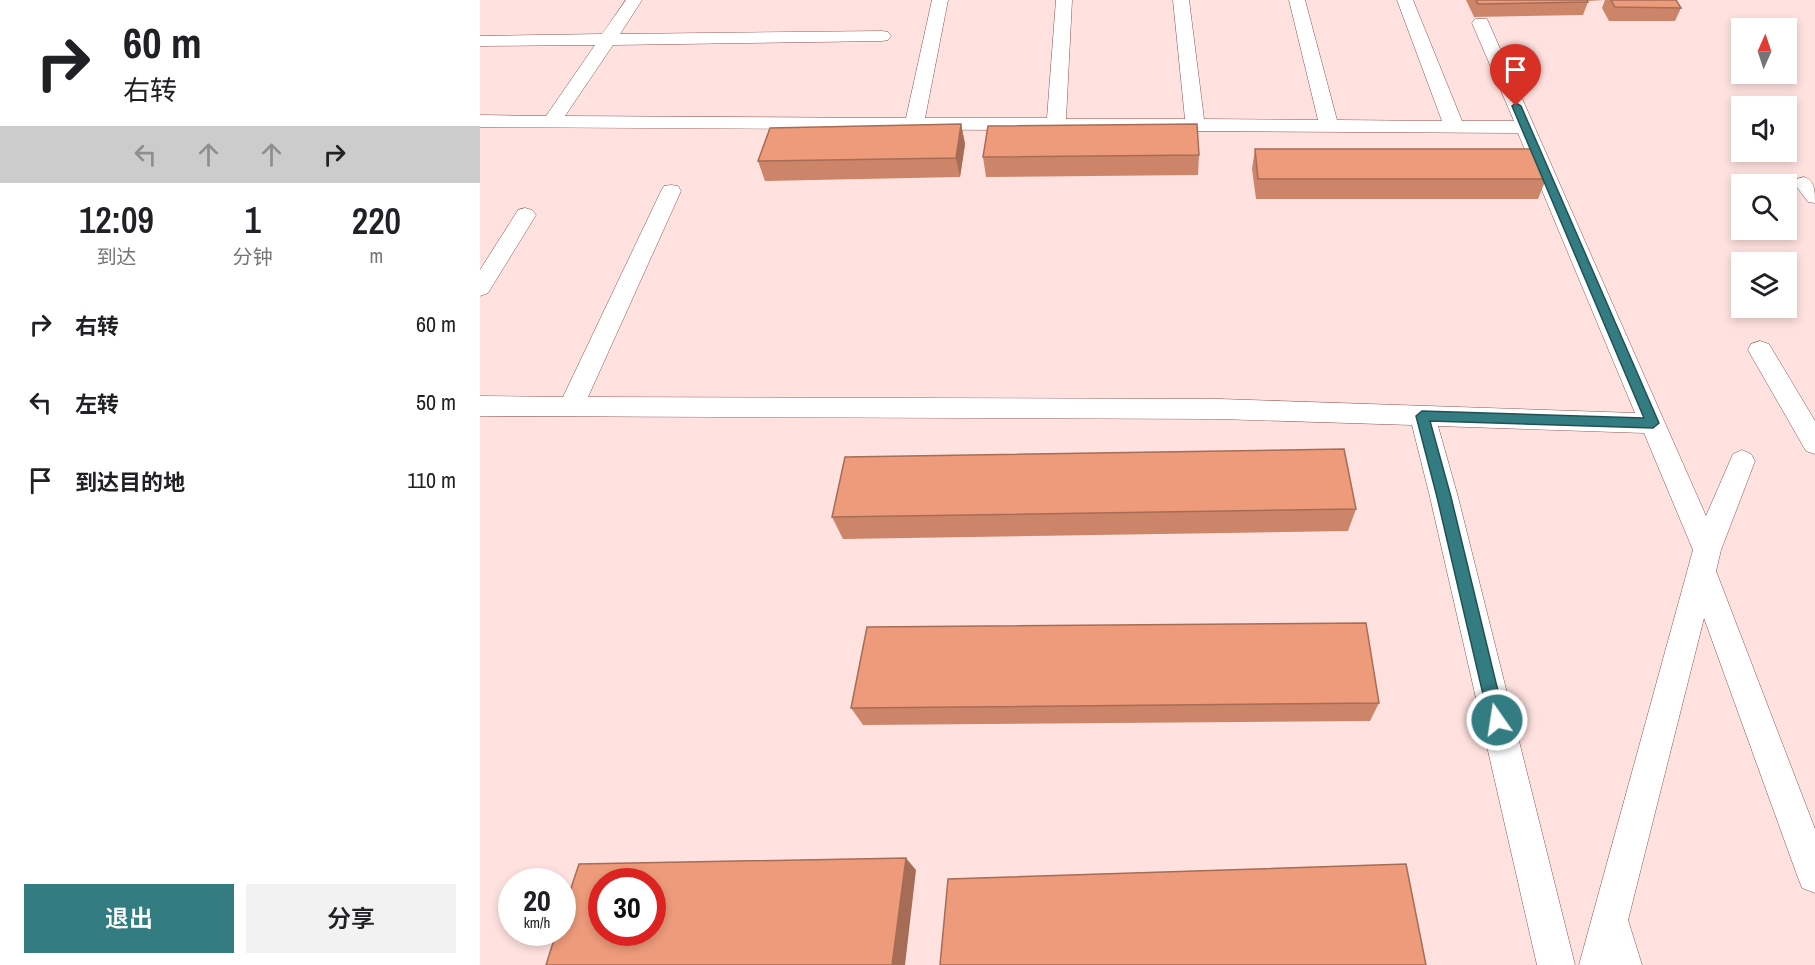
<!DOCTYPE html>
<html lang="zh">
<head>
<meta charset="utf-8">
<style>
  body { margin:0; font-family:"Archivo Narrow","Noto Sans SC",sans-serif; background:#f2f2f2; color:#202124; height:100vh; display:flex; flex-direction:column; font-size:22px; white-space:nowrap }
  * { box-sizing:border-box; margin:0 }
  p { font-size:20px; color:#757577 }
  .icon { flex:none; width:33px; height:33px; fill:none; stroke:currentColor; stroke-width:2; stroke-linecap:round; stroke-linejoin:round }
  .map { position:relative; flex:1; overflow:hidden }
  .sheet { display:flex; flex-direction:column; background:#fff; width:480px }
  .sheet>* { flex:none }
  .banner { background:#fff; color:#202124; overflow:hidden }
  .needle { width:39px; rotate:3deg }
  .controls { position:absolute; left:1251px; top:18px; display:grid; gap:12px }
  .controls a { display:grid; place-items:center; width:66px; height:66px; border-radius:0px; background:#fff; box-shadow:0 3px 9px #0003; font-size:30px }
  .speed { position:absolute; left:18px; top:868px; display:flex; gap:12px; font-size:30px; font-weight:700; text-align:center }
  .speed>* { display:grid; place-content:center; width:78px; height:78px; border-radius:50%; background:#fff; box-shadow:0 3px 9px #0003; line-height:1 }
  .speed small { font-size:15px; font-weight:400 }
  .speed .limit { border:9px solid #d22; background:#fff; color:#111 }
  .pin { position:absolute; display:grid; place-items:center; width:51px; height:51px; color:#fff; margin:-62px -26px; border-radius:50% 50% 50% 0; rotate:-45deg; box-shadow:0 0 6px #0007 }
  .pin .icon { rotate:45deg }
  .me { position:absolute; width:66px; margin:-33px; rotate:347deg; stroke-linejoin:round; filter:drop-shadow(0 0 4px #0008) }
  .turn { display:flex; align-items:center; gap:21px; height:126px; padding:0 24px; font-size:27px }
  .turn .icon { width:78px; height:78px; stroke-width:2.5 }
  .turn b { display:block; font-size:42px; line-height:51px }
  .lanes { display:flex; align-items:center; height:57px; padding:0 24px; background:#0003; justify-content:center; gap:30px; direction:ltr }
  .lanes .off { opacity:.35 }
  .eta { display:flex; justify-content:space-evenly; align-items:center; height:102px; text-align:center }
  .eta b { font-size:36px; font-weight:600; line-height:42px }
  .button { display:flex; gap:12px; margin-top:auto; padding:12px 24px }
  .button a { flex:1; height:69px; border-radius:0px; background:#337c82; color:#fff; font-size:24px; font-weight:600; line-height:69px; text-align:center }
  .button a+a { background:#f2f2f2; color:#202124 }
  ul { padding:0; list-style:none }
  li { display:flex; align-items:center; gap:18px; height:78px; padding:0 24px }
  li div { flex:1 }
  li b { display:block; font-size:22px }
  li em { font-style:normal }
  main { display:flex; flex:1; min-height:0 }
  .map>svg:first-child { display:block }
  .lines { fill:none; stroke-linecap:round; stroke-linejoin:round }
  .minor-casing { stroke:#8c514f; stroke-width:1 }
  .minor { fill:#fff; fill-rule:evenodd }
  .wall { fill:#cc8569 }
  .shaded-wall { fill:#a66c55 }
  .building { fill:#ed9b7a; stroke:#a66c55; stroke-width:1.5; fill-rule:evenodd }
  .route { fill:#337c82; stroke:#215154; stroke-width:1.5 }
</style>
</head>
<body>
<main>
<section class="sheet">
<div class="banner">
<div class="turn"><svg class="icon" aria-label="right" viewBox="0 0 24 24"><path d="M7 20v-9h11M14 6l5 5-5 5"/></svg><div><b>60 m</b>右转</div></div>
<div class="lanes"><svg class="icon off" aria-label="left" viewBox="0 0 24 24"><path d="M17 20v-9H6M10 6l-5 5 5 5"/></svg><svg class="icon off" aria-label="ahead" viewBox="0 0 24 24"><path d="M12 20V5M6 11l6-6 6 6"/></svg><svg class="icon off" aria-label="ahead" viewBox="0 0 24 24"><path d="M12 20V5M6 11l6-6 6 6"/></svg><svg class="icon" aria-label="right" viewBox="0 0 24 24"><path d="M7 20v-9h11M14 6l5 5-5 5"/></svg></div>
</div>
<div class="eta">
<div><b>12:09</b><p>到达</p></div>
<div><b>1</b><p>分钟</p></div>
<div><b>220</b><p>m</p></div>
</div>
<ul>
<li><svg class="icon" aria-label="right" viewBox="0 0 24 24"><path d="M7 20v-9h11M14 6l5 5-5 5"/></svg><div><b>右转</b></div><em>60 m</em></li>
<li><svg class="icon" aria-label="left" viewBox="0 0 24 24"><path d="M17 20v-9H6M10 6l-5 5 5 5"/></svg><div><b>左转</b></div><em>50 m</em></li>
<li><svg class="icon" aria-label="arrive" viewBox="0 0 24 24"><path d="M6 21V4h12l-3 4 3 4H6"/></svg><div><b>到达目的地</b></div><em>110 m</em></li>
</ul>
<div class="button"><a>退出</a><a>分享</a></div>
</section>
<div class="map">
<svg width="1335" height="965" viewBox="0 0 1335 965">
  <rect width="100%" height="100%" fill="#ffe2e0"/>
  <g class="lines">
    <g class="minor-casing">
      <path id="minor" d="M146 0H162L140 34 402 31 408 32 411 36 408 40 402 41 133 45 85 116 426 118 452 0H468L445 118H567L576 0H592L586 119H705L693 0H709L724 119 838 120 809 0H825L857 120 962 121 917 0H933L982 121H1034L992 23 995 19H1007L1226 516 1253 454 1262 450 1271 454 1275 461 1241 550 1236 571 1335 829V893L1322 888 1317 875 1224 618 1148 920 1162 965H1099L1213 550 1164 433 958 426 978 497 1095 965H1057L950 497 932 425 740 419 0 416V396L83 397 181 191 184 186 191 185 198 186 201 191 108 397 740 399 1155 413 1038 133 0 127V115L66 116 115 45 0 46V36L122 34Z
        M1324 177C1335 180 1335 191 1335 203L1328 202 1314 183 1317 179Z
        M45 208 52 210 56 215 8 293 0 296V270L38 210Z
        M1280 341 1289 344 1335 421V454L1326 451 1268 350 1271 344Z"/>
    </g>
    <use href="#minor" class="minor"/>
  </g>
  <path class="wall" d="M986 0H1196L1201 8 1195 21H1129L1122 8 1125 0 1107 1 1108 2 1103 15 994 17Z
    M481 124 485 144 480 177 285 181 278 161Z
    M775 149 1066 179 1058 199H776L772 169Z
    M719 155 718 175 506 177 503 157Z
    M876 509 868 531 363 539 352 517Z
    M899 703 890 721 383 725 371 708Z"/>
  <path class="shaded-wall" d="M481 124 485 144 480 177 476 158Z
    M426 858 436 870 425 965H412Z"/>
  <path class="building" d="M996 0H1107L1108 2 998 4Z
    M1131 0H1196L1201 8 1135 7Z
    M481 124 476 158 278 161 290 128Z
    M717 124 719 155 503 157 508 126Z
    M775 149H1053L1066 179H778Z
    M864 449 876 509 352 517 365 457Z
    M886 623 899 703 371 708 387 627Z
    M426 858 412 965H66L76 933H82V915L99 864ZM122 882H172V933H122Z
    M926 864 946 965H460L468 879Z"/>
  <path class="route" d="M1036 103 1041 106 1179 423 1173 428 950 421 971 497 1025 720 1023 725 1017 728 1012 725 1009 720 957 497 936 416 942 411 1164 418 1032 106Z"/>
</svg>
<div class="controls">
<a><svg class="needle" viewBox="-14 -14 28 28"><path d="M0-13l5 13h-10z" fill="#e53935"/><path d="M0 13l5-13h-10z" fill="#757577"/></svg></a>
<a><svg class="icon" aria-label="sound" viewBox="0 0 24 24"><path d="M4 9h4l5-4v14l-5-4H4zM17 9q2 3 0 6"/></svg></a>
<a><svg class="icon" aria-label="search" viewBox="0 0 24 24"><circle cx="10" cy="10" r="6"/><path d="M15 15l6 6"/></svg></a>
<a><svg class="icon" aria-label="layers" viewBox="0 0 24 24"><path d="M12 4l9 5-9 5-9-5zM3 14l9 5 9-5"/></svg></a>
</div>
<div class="speed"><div>20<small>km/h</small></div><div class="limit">30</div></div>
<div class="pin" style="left:1036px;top:106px;background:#d93025"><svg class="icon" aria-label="arrive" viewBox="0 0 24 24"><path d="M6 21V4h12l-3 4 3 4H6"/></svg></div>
<svg class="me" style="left:1017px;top:720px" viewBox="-20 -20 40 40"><circle r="17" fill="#337c82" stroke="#fff" stroke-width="3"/><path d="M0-11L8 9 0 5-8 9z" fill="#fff"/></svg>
</div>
</main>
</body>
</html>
